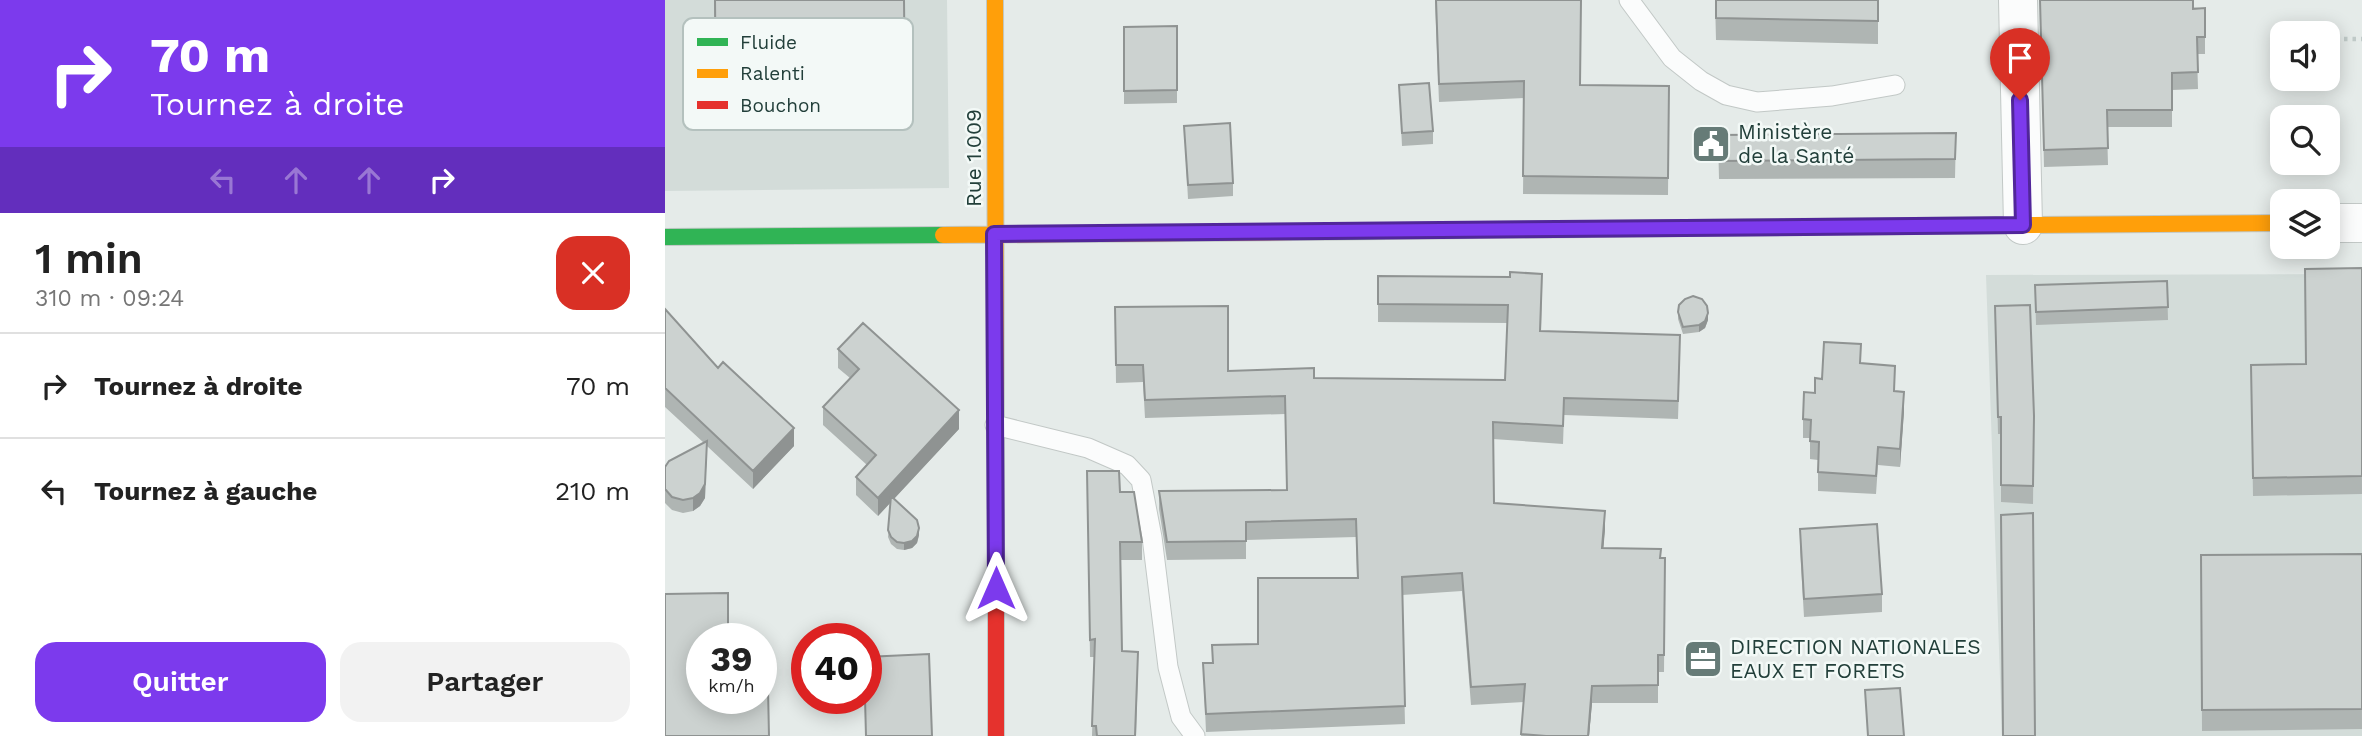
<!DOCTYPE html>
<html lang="fr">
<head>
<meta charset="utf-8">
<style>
  body { margin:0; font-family:"Work Sans",sans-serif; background:#f2f2f2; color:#222; height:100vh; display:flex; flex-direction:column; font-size:26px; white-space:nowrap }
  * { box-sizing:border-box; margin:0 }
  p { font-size:23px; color:#767676 }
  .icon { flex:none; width:38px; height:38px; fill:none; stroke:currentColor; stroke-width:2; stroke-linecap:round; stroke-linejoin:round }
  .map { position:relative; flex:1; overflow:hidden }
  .sheet { display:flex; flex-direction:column; background:#fff; width:665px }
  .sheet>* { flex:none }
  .guide { background:#7c3aed; color:#fff; overflow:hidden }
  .tools { position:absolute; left:1605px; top:21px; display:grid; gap:14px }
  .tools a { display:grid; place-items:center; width:70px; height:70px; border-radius:14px; background:#fff; box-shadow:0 4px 18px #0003; font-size:35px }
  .speed { position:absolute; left:21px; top:623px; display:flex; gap:14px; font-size:35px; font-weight:700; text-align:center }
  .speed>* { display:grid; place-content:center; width:91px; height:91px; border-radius:50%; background:#fff; box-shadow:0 4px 18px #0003; line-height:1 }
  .speed small { font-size:18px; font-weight:400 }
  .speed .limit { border:10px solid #d22; background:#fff; color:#111 }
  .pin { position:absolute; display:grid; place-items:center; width:60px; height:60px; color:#fff; margin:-72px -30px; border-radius:50% 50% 50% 0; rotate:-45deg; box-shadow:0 0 7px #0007 }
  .pin .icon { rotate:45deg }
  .me { position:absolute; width:77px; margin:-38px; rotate:0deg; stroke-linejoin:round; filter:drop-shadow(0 0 5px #0008) }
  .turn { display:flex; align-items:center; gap:24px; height:147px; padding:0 35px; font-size:32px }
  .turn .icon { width:91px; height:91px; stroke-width:2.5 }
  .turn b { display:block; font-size:49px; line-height:60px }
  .lanes { display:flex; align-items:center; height:66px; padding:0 35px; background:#0003; justify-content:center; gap:35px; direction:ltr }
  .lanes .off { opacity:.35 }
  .round { display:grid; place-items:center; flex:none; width:74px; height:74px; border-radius:21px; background:#f2f2f2 }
  .summary { display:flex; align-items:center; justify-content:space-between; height:119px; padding:0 35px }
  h1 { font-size:42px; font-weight:600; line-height:52px }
  .cta { display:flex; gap:14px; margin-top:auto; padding:14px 35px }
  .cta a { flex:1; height:80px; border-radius:21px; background:#7c3aed; color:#fff; font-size:28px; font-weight:600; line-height:80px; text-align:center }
  .cta a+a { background:#f2f2f2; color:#222 }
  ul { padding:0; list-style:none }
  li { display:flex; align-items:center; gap:21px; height:105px; padding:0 35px; border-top:2px solid #e0e0e0 }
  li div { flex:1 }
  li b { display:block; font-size:26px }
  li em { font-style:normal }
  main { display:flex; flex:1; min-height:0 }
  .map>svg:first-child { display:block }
  .built { fill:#d3dcd9 }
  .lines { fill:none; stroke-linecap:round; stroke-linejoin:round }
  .lane-casing { stroke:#c2c8c6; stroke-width:21 }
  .street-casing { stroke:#c2c8c6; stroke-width:40 }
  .fast-casing { stroke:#c1c8c6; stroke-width:18 }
  .slow-casing { stroke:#c1c8c6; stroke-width:18 }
  .jam-casing { stroke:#c1c8c6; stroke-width:18 }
  .path { stroke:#c1cbc9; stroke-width:4.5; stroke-dasharray:3.5 5; stroke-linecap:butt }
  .lane { stroke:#fbfcfc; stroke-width:19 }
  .street { stroke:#fbfcfc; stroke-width:38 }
  .fast { stroke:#30b455; stroke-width:16 }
  .slow { stroke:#ff9f0a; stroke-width:16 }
  .jam { stroke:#e5322d; stroke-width:16 }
  .wall { fill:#afb5b3 }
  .shaded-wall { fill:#8f9392 }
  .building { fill:#ccd2d0; stroke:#8f9392; stroke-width:2 }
  .route-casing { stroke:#51269a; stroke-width:18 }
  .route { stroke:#7c3aed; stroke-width:12 }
  .labels { text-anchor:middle; stroke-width:5; stroke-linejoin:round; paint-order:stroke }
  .poi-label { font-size:21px; fill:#223f3a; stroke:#f3f9f7; text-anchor:start }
  .street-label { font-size:21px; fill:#223f3a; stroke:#f3f9f7 }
  .key { fill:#f3f9f7; stroke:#b4c1be; stroke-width:2 }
  .key-label { font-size:19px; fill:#223f3a }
</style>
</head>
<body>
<main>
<section class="sheet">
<div class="guide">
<div class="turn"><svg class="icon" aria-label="right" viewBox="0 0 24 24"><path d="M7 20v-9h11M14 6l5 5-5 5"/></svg><div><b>70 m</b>Tournez à droite</div></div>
<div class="lanes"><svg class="icon off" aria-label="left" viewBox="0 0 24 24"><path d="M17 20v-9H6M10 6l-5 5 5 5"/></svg><svg class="icon off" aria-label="ahead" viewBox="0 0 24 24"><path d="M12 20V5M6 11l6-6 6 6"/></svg><svg class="icon off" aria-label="ahead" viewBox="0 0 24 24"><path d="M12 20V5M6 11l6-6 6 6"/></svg><svg class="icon" aria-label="right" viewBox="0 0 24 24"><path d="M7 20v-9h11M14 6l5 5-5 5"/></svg></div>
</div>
<div class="summary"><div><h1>1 min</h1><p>310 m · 09:24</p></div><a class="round" style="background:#d93025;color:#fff"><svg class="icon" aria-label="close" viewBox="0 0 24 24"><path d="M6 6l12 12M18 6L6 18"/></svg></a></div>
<ul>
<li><svg class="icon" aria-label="right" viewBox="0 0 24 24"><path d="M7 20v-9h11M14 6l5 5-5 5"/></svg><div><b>Tournez à droite</b></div><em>70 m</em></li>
<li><svg class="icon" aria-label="left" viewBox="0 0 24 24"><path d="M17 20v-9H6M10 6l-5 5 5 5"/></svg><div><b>Tournez à gauche</b></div><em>210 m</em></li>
</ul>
<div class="cta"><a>Quitter</a><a>Partager</a></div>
</section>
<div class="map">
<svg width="1697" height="736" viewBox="0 0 1697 736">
  <rect width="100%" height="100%" fill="#e5ebe9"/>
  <path class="built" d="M0 0H282L284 188 0 191Z
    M1697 274V736H1337L1321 275Z"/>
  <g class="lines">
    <g class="lane-casing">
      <path id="lane" d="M964 0 1007 58 1036 81 1061 95 1092 102 1167 96 1230 85
        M330 425 423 448 462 465 476 480 487 537 503 667 516 717 530 736"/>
    </g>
    <g class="street-casing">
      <path id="street" d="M1353 0 1358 225
        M1662 223H1697"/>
    </g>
    <g class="fast-casing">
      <path id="fast" d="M630 232 1116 227
        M0 237 278 235"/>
    </g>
    <g class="slow-casing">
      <path id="slow" d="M330 0 331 469
        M1116 227 1617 223
        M278 235 630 232"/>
    </g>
    <g class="jam-casing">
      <path id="jam" d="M331 469V736"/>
    </g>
    <path class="path" d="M1614 39H1617
      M1662 39H1697"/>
    <use href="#lane" class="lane"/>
    <use href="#street" class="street"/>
    <use href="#fast" class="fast"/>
    <use href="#slow" class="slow"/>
    <use href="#jam" class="jam"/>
  </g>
  <path class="wall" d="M49 0H239L240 117 51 119Z
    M770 0H916L915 85 1004 86 1003 195 858 194 859 98 774 102Z
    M1050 0H1213V44L1051 40Z
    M1375 0 1540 8V54H1532L1533 89 1507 90V127H1442L1443 165 1379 167Z
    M512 26V103L459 104V27Z
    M734 85 768 131V144L737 146Z
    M519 126 568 183V196L523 199Z
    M1291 133 1290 178 1054 179 1053 135Z
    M1697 268V494L1588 496 1586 365 1641 364Z
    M713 276 877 291 876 331 1015 353 1013 419 899 415 898 444 828 439 829 503 940 529 938 548 1000 558 999 672H993V703H927L924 736H856L859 702 806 705 797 591 737 595 740 724 541 732 538 663H547V645L593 644 692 578 691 537 581 540V559L502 560 494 509V491L622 490 620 414 480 418 478 382 451 383 450 307 563 371 649 378 840 380 843 323 713 322Z
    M1502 281 1503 320 1371 325 1370 285Z
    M1330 306 1369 416 1368 504 1336 502V434H1333Z
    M0 309 53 368 129 446 88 489 42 446 40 498 35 506 28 511 18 513 7 510 0 503V467L39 443 0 407Z
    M1013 312 1043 320 1040 328 1034 332 1018 334 1013 319Z
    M173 349 294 429 229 499 254 535 252 543 247 548 239 550 232 549 226 544 223 537 226 502 213 516 191 495V477L202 465 158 425V407L185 378 173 368Z
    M1196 363 1230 391 1239 411 1235 467 1213 465 1211 494 1153 491V460L1145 459V438H1138V419L1157 379Z
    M422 471 455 492 477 542V560H456L457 651 473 669 471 736H427L429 657H425Z
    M1135 529 1217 594V612L1139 617 1135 548Z
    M1697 554V729L1537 731 1536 555Z"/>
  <path class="shaded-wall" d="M1043 313V320L1040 328 1034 332V325Z
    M1239 392V411L1235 467V449Z
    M294 410V429L213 516V498Z
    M129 428V446L88 489V471Z
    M42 441 40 498 35 506 28 511V498Z
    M940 511V529L937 566V548Z
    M254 528V535L252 543 247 548 239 550V543Z
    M927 686V703L924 736H923Z"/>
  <path class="building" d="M50 0H239L240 95 51 97Z
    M771 0H916L915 85 1004 86 1003 178 858 176 859 81 774 84Z
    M1051 0H1213V21L1051 18Z
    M1375 0H1528V9L1540 8V37H1532L1533 72 1507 73V110H1442L1443 148 1379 150Z
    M512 26V90L459 91V27Z
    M764 83 768 131 737 133 734 85Z
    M565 123 568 183 523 185 519 126Z
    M1291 133 1290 159 1054 161 1053 135Z
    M1697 268V476L1588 478 1586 365 1641 364 1640 269Z
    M845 272 877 274 875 331 1015 335 1013 401 899 398 898 426 828 422 829 503 940 511 937 548 996 549 995 558H1000L999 655H993V685L927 686 923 736H881L856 734 860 684 806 687 797 573 737 577 740 706 541 714 538 663H548L547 645 593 644V578H693L691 519 581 522V541L502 542 494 491 622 490 620 396 480 400 478 365H451L450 307 563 306V371L649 368V378L840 380 843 305 713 304V276L845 277Z
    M1502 281 1503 307 1371 312 1370 285Z
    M1028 296 1037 299 1042 306 1043 313 1040 321 1034 325 1018 327 1013 312 1014 305 1020 299Z
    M1365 305 1369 416 1368 486 1336 485V417H1333L1330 306Z
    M0 309 53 368 58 362 129 428 88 471 0 388Z
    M198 323 294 410 213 498 191 477 211 455 158 407 194 369 173 349Z
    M1159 342 1196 344 1195 363 1230 366 1229 391 1239 392 1235 449 1213 447 1211 476 1153 472 1154 442 1145 441 1146 420 1138 419 1139 392 1150 393V378L1157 379Z
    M42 441 40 484 35 493 28 498 18 500 7 497 0 489V467L4 461Z
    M422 471H454L455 492H469L477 542H455L457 651 473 652 470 736H432L431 726H427L430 639 425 640Z
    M226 496 252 520 254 528 252 536 247 541 239 543 232 542 226 537 223 530Z
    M1368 513 1370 736H1338L1336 515Z
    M1212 524 1217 594 1139 599 1135 529Z
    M1697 554V709L1537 710 1536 555Z
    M63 593V639H37V698H96V688H103L104 736H0V594Z
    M264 654 267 736H201L200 698H201V657Z
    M1235 688 1239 736H1203L1200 690Z"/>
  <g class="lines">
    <g class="route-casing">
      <path id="route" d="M331 588 329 234 1358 225 1355 100"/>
    </g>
    <use href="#route" class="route"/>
  </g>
  <defs>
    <g id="civic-square" transform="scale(2.0125)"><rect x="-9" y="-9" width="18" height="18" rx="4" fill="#667b77" stroke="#f3f9f7"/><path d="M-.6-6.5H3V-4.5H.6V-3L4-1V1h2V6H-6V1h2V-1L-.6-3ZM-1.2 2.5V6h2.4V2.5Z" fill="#fff"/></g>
    <g id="office-square" transform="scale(2.0125)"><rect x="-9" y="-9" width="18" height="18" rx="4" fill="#667b77" stroke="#f3f9f7"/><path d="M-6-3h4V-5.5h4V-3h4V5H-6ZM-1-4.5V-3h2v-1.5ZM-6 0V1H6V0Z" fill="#fff"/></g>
  </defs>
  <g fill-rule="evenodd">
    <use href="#civic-square" x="1046" y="144"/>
    <use href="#office-square" x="1038" y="659"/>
  </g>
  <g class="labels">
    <g class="poi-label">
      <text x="1073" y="139">Ministère<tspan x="1073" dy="24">de la Santé</tspan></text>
      <text x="1065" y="654">DIRECTION NATIONALES<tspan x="1065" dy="24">EAUX ET FORETS</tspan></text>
    </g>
    <g class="street-label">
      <text transform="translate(309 158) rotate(-90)" y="7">Rue 1.009</text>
    </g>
  </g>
  <rect x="18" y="18" width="230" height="112" rx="10" class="key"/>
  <rect x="32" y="38" width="31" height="8" fill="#30b455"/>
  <rect x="32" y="69" width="31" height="9" fill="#ff9f0a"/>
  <rect x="32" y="101" width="31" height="8" fill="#e5322d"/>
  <g class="key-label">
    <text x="75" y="49">Fluide</text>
    <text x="75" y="80">Ralenti</text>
    <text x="75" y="112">Bouchon</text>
  </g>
</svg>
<div class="tools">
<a><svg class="icon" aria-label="sound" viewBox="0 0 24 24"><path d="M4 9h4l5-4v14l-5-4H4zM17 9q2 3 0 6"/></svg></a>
<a><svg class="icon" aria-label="search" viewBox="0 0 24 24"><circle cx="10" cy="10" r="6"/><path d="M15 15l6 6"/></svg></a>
<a><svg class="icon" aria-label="layers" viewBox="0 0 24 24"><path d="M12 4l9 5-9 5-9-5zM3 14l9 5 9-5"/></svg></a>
</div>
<div class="speed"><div>39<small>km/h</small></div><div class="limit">40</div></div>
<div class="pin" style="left:1355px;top:100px;background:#d93025"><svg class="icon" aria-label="arrive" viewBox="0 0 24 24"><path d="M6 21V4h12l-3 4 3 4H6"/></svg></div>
<svg class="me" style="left:331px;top:588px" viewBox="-20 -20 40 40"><path d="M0-17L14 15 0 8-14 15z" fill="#7c3aed" stroke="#fff" stroke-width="4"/></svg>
</div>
</main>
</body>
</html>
